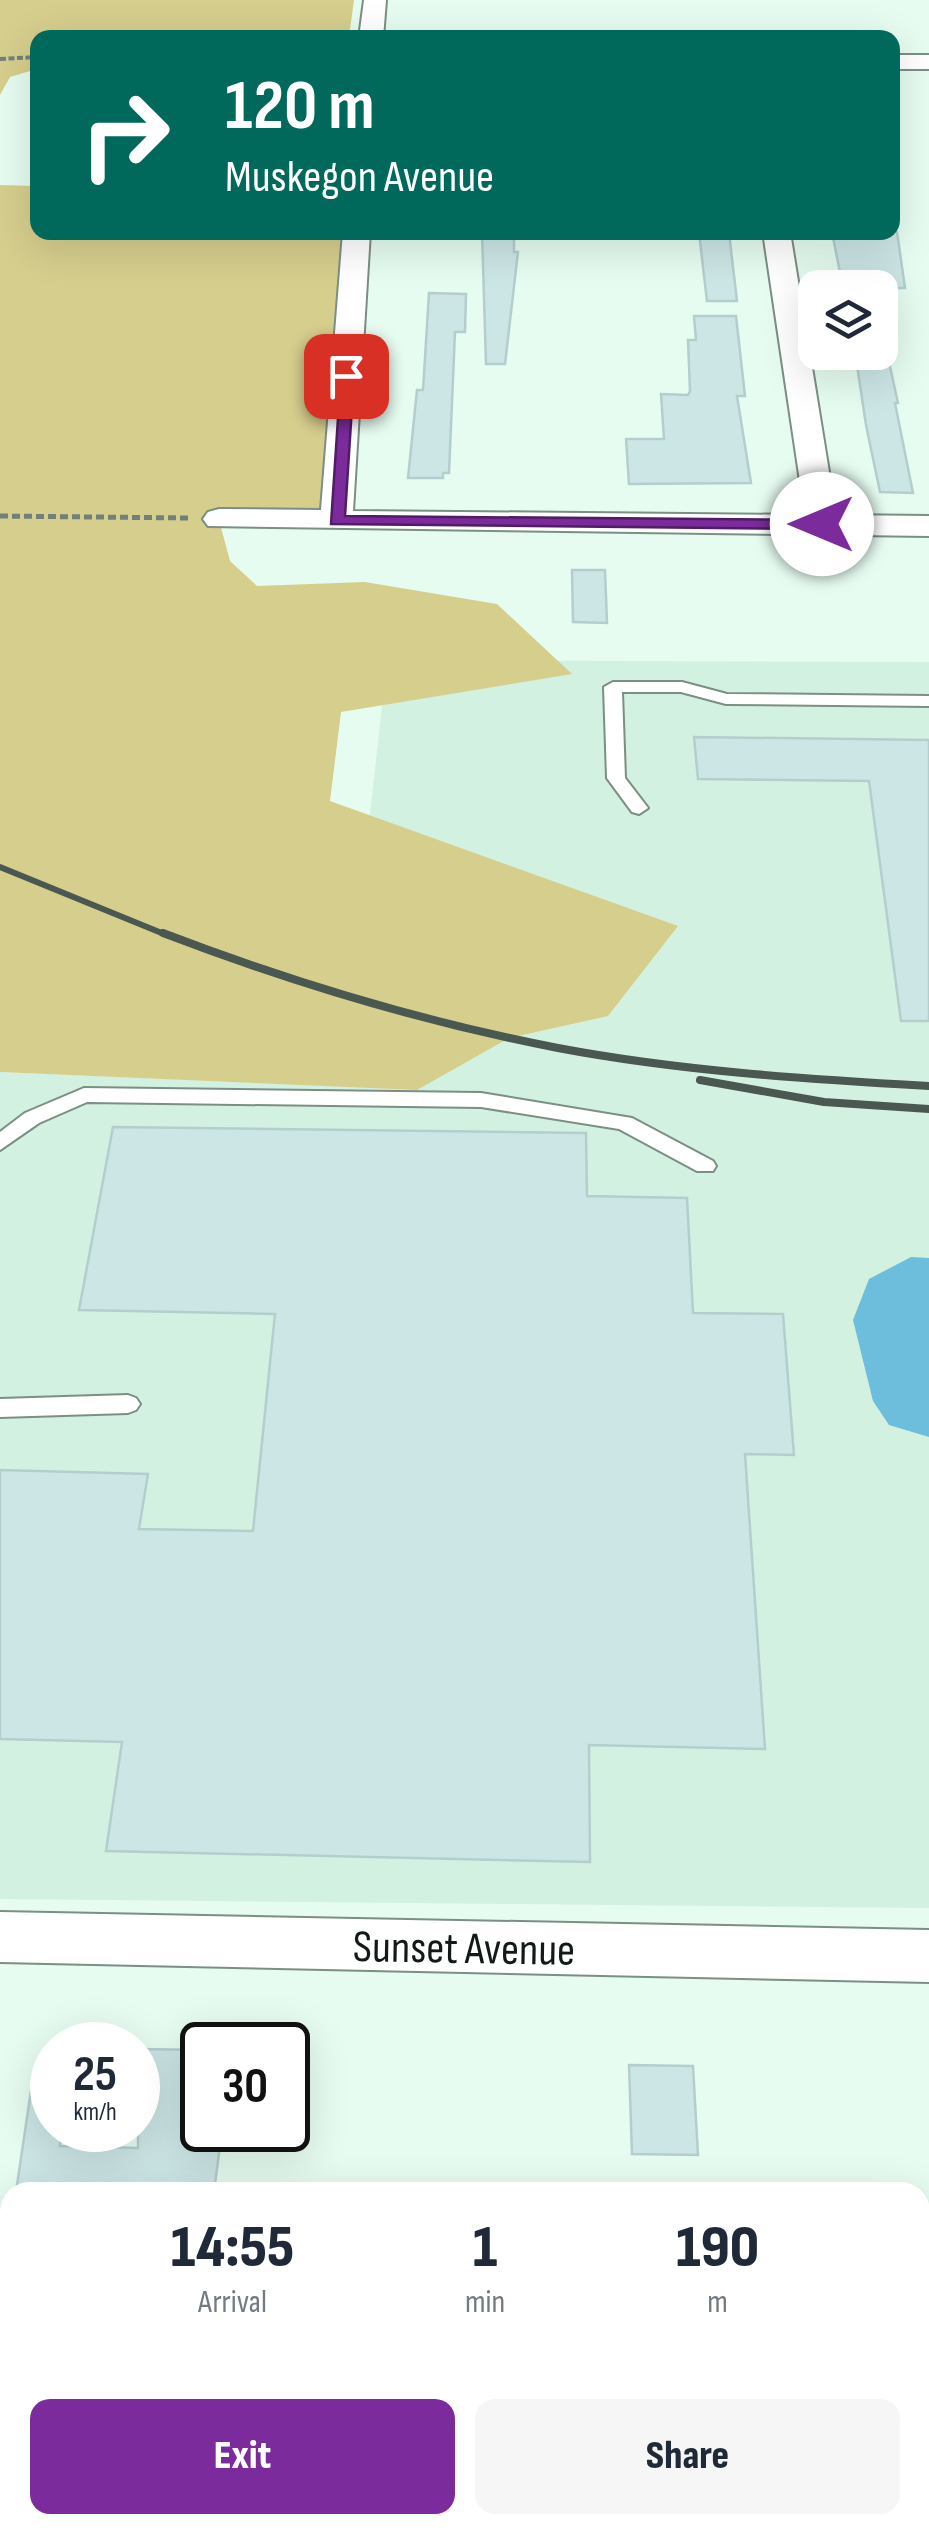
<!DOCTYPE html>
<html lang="en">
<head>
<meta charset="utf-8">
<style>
  body { margin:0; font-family:"Sofia Sans Condensed",sans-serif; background:#f6f6f7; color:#1f2937; height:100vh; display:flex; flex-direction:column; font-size:38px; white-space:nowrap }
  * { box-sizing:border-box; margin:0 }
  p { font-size:32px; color:#747a83 }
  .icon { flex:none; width:55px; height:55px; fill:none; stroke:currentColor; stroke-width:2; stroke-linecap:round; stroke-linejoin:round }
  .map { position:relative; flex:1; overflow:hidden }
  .panel { position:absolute; left:0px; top:2182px; width:930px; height:352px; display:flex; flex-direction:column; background:#fff; border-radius:30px 30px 0 0; box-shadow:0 10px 40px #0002 }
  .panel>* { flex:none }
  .guide { position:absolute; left:30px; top:30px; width:870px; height:210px; border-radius:20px; box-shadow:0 10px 40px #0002; background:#00695c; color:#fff; overflow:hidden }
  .controls { position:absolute; left:798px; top:270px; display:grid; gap:20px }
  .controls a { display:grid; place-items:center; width:100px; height:100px; border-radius:20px; background:#fff; box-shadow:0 10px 40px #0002; font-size:50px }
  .speed { position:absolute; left:30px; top:2022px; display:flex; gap:20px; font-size:50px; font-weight:700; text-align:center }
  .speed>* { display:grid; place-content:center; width:130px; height:130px; border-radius:50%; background:#fff; box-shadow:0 10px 40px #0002; line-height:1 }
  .speed small { font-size:25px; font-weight:400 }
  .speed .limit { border:5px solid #111; border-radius:15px; background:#fff; color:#111 }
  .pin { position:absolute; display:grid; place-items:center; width:85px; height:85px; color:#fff; margin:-42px; border-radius:20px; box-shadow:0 5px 15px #0006 }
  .me { position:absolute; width:110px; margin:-55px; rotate:270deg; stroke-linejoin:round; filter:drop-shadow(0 0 8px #0008) }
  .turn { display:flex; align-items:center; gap:35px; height:210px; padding:0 30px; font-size:45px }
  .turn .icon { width:130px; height:130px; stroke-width:2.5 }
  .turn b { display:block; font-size:70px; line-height:85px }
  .eta { display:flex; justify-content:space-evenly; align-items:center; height:170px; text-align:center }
  .eta b { font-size:60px; font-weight:800; line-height:70px }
  .cta { display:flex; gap:20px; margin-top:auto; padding:20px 30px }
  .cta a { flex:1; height:115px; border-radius:20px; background:#7b2b9b; color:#fff; font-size:40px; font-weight:800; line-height:115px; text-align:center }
  .cta a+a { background:#f6f6f7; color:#1f2937 }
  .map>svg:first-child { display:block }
  .built { fill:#d3f1e1 }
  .green { fill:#d6ce8d }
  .water { fill:#6cbedc }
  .building { fill:#cce6e5; stroke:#b4cecd; stroke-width:2.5 }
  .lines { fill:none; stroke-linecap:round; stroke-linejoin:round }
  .service-casing { stroke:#7b8f84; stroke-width:4 }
  .minor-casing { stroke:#7b8f84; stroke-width:4 }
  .path-far1 { stroke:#718079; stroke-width:4; stroke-dasharray:6 2.5; stroke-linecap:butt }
  .path { stroke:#718079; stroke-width:5; stroke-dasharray:8 4; stroke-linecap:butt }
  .service { fill:#fff; fill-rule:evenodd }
  .minor { fill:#fff; fill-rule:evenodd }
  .rail-far1 { stroke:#4b5751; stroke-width:6 }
  .rail { stroke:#4b5751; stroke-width:8 }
  .route { fill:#7b2b9b; stroke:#501c65; stroke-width:2.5 }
  .labels { text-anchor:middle; stroke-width:9; stroke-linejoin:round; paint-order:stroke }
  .near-street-label { font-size:45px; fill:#121a16; stroke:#fff }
</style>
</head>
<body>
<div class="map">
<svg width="929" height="2534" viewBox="0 0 929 2534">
  <rect width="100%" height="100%" fill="#e6fcf1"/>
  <path class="built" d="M387 660 929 662V1908L0 1899V1072L340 1086Z"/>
  <path class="green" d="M0 0H354L349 37 38 38 37 69 10 77 0 95Z
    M0 185 37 186 38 232 357 233 336 520H219L230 561 257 586 365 582 497 604 572 674 341 712 330 801 678 926 608 1016 509 1038 417 1090 0 1072Z
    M55 2525H495L494 2534H53Z"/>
  <path class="water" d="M911 1257 929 1258V1437L889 1425 873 1401 853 1320 869 1279Z"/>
  <path class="building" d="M482 232H514V252H518L505 364H486Z
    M832 232H897L905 288H843Z
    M699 233H729L737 301H707Z
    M429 293 466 294 465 332H455L449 473H443V478H408L417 390H423Z
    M694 316H736L745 396H737L751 483 629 484 626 439H664L661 394 688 395 690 391 688 340H696Z
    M880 321 898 403H895L913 493 880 492 866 425 855 352H880Z
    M572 570H605L607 623 573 622Z
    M694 737 929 740V1021H901L869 781 698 779Z
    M113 1127 586 1133 587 1196 687 1198 693 1313 783 1314 794 1455 745 1454 765 1749 589 1745 590 1862 106 1851 122 1742 0 1739V1470L148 1474 139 1529 253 1531 275 1314 79 1310Z
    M138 2049 202 2050V2130H222L214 2192H16L34 2070 52 2071V2130H62L60 2146 138 2148Z
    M629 2065 693 2066 698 2155 632 2154Z"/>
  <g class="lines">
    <g class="service-casing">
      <path id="service" d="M613 682H682L727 694 929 696V706L726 704 681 692H622L625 778 648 808 639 814 632 812 607 778 604 687Z
        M84 1088 481 1093 632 1118 713 1161 716 1166 713 1171H697L619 1129 481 1107 87 1102 39 1123 0 1150V1132L25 1113Z
        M128 1395 136 1398 140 1404 136 1410 128 1413 0 1417V1399Z"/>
    </g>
    <g class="minor-casing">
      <path id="minor" d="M364 0H386L383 38H359Z
        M892 55H929V69H892Z
        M343 232H370L353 511 805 515 763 232H790L836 515 929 516V536L208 526 203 519 208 512 219 509 321 510Z
        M0 1912 929 1930V1982L0 1962Z"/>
    </g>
    <path class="path-far1" d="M0 59 38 57"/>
    <path class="path" d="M0 516 188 518"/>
    <use href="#service" class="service"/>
    <use href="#minor" class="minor"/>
    <path class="rail-far1" d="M0 867 169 936"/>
    <path class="rail" d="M163 933C291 982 423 1022 558 1048 680 1071 805 1079 929 1086
      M700 1080 824 1102 929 1109"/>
  </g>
  <path class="route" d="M341 373 354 376 345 516 822 520 830 524 822 529 331 524Z"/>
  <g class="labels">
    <g class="near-street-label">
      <text transform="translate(464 1947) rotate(1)" y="16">Sunset Avenue</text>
    </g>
  </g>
</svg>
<div class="controls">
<a><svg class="icon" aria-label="layers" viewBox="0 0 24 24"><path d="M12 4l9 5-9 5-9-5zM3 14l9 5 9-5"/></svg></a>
</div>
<div class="speed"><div>25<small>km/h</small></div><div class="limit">30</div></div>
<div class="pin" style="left:346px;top:376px;background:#d93025"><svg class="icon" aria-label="arrive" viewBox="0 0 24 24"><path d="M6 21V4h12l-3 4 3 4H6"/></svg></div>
<svg class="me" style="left:822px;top:524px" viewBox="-20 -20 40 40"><circle r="19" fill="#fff"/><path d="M0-13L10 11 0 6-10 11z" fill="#7b2b9b"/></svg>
<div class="guide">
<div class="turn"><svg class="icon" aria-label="right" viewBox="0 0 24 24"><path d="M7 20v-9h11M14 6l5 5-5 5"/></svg><div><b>120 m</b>Muskegon Avenue</div></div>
</div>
<section class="panel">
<div class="eta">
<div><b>14:55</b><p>Arrival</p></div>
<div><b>1</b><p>min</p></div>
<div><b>190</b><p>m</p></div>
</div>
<div class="cta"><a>Exit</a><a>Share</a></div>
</section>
</div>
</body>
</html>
